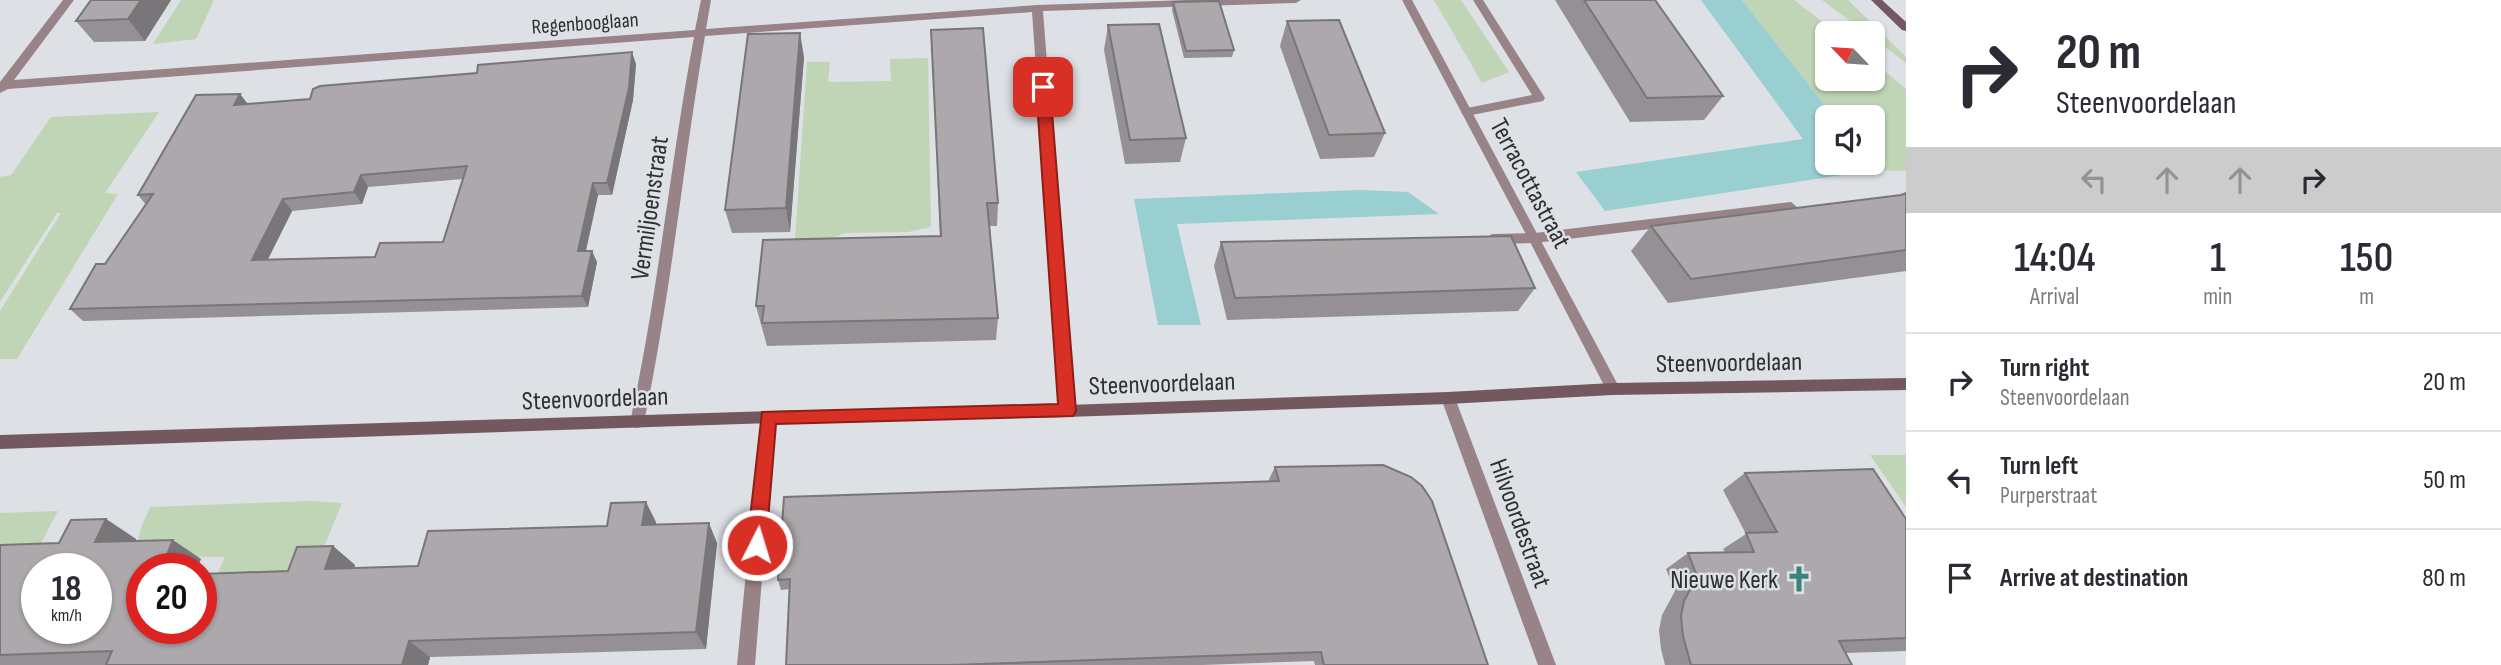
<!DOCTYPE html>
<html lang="en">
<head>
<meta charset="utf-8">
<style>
  body { margin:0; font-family:"Sofia Sans Condensed",sans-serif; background:#f7f7f7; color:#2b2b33; height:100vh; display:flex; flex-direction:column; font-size:26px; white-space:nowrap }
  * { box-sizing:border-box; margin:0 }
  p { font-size:23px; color:#7c7c81 }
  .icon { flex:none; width:38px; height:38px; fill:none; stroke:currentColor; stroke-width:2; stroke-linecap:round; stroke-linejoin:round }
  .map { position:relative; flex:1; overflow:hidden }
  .sheet { display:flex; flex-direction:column; background:#fff; width:595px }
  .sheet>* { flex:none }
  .hud { background:#fff; color:#2b2b33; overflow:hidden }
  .needle { width:46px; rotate:295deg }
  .buttons { position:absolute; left:1815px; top:21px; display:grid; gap:14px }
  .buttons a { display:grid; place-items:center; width:70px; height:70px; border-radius:10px; background:#fff; box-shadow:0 2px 5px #0004; font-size:35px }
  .speed { position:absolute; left:21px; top:553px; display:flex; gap:14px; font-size:35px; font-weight:700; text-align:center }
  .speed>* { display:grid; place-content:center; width:91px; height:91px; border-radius:50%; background:#fff; box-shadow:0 2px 5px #0004; line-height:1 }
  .speed small { font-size:18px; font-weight:400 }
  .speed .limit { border:10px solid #d22; background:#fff; color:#111 }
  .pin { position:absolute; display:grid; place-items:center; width:60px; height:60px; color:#fff; margin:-30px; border-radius:14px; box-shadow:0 4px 10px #0006 }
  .me { position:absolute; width:77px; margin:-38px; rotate:5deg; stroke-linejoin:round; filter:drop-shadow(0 0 5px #0008) }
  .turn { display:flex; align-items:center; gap:24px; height:147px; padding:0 35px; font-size:32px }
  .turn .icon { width:91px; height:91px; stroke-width:2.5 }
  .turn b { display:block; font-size:49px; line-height:60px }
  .lanes { display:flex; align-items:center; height:66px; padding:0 35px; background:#0003; justify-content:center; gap:35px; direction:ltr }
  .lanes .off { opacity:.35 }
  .eta { display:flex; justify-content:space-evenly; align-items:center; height:119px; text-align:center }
  .eta b { font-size:42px; font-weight:600; line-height:49px }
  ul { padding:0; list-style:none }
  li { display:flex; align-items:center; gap:21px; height:98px; padding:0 35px; border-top:2px solid #e1e1e2 }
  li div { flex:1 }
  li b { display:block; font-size:26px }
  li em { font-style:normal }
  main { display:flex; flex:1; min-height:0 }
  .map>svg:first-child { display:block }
  .green { fill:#bfd5b5 }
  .water { fill:#99cfd0 }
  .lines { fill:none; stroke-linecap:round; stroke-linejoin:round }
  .lane { fill:#978388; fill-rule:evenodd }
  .street { fill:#978388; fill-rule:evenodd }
  .secondary { fill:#74585f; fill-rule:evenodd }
  .wall { fill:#949094; fill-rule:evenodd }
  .shaded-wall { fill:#787678 }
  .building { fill:#aca8ac; stroke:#787678; stroke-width:2; fill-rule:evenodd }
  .route { fill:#d93025; stroke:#8d1f18; stroke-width:2 }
  .labels { text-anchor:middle; stroke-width:5; stroke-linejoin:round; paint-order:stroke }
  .far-street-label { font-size:21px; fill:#2e2f31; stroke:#dde0e4 }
  .street-label { font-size:26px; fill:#2e2f31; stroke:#dde0e4 }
  .poi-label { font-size:26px; fill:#2e2f31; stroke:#dde0e4; text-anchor:end }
</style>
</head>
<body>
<main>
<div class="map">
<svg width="1906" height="665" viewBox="0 0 1906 665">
  <rect width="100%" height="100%" fill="#dde0e4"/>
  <path class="green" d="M181 0H214L196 39 153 44Z
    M1434 0H1461L1509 72 1482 83Z
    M1742 0H1794L1837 33H1827V79H1872L1873 61 1906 89V171L1875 170 1869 163H1872V117H1834Z
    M1822 0H1848L1906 57V63L1873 38 1872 33H1866Z
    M928 58 931 227 908 232 845 233 830 239 795 240 807 62H830L828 82 891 81 890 59Z
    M159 112 105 193 118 194 17 359H0V311L61 213H57L0 302V177L11 175 51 117Z
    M1870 455H1906V507Z
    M310 501 342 503 308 586 211 588 225 557 135 556 141 528 150 507Z
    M58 511 32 560 0 561V513Z"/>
  <path class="water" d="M1701 0H1742L1834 117H1827V163H1869L1875 170 1605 211 1576 172 1803 139Z
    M1360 190 1408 192 1439 214 1177 224 1201 325H1158L1134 199Z"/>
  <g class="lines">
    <path class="lane" d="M1473 0H1483L1545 98 1543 101 1467 116 1463 115 1461 112 1467 108 1532 95Z
      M1791 202 1797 207 1791 212 1535 243 1492 244 1485 239 1492 234 1535 233Z
      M768 411 773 413 775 417 755 665H737L761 417 763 413Z"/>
    <path class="street" d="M63 0H74L14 80 695 30 701 0H711L706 29 1037 5 1188 0H1301L1296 3 1043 11 1074 411 1072 415 1067 417 1062 415 1060 411 1032 12 705 36C683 164 671 295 644 422L642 427 637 428 632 427 630 422C658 295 670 165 694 37L8 89 0 93V82Z
      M1402 0H1412L1618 385 1620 389 1618 393 1613 395 1608 393 1528 238Z
      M1448 392 1453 394 1455 398 1556 665H1538L1441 398 1443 394Z"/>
    <path class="secondary" d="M1871 0H1882L1906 22V31L1902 30Z
      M1906 378V390L1613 395 1448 404 1067 417 768 423 0 449V435L768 411 1067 405 1448 392 1613 383Z"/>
  </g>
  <path class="wall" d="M171 0 145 41 94 42 76 21Z
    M1555 0H1655L1723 96 1704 120 1630 122Z
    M1173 2 1234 50 1232 57 1184 58 1172 10Z
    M1287 21 1385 133 1374 157 1320 159 1280 46Z
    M1108 25 1186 138 1180 162 1125 164 1104 50Z
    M931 30 998 203 997 226H989L998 318 996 340 767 346 756 306 940 236Z
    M804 57 790 232 732 233 725 210Z
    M636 64 633 100 612 195H598L586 251 597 262 588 307 83 321 70 309 105 264 146 205 138 195 240 94 248 104 310 99ZM463 179 443 242 375 257 268 259 292 211 362 204 368 187Z
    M1906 193V271L1668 303 1631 251 1651 226 1901 195Z
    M1221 242 1535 288 1518 311 1227 320 1214 266Z
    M1275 467 1488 665H1315L1314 661 1202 665H786L790 589 781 590 778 580 1270 481 1269 479Z
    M1745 473 1906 519V651L1846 653 1852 665H1665L1661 649 1659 630 1662 615 1675 591 1666 569 1688 553 1725 552 1723 549 1746 534 1723 490Z
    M106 519 136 539 135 541 201 559 142 628 288 571 333 546 355 565 354 569 418 566 607 526 656 522V525L717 543 706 649 430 657 428 665H0V545L59 543Z"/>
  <path class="shaded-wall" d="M141 0H171L145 41 128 19Z
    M800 33 804 57 790 232 786 208Z
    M632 52 636 64 633 100 612 195 607 183Z
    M240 94 249 106 234 105Z
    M361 175 368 187 362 204 354 192Z
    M593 183 598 195 583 263 578 251Z
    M283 199 292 211 262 271 252 260Z
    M592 251 597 262 588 307 582 296Z
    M646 502 656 522 653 545 642 525Z
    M106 519 136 539 126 561 95 542Z
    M709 523 717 543 706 649 696 632Z
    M173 540 201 559 197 569H161Z
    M333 546 355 565 348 588 325 569Z
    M409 641 430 657 428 665H402Z"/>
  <path class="building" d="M91 0H141L128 19 76 21Z
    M1584 0H1655L1723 96 1647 98Z
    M1219 1 1234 50 1186 51 1173 2Z
    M1339 20 1385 133 1329 135 1287 21Z
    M1159 24 1186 138 1130 140 1108 25Z
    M983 28 998 203H987L998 318 762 323 764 306H756L763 240 941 236 931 30Z
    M800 33 786 208 725 210 748 34Z
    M632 52 629 88 607 183H593L578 251H592L582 296 70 309 96 264H105L153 194 138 195 196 95 240 94 234 105 310 99 313 89 320 86 477 73 478 65ZM467 166 443 242 380 243 375 257 252 260 283 199 354 192 361 175Z
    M1906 193V250L1691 279 1651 226 1901 195Z
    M1511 236 1535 288 1235 298 1221 242Z
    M1383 465 1411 477 1422 486 1432 501 1488 665H1324L1321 652 951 665H786L790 579 778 580 784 497 1279 481 1275 467Z
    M1873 469 1906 519V638L1839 641 1852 665H1691L1683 636 1681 616 1684 601 1697 576 1688 553 1754 552 1746 533 1777 532 1745 473Z
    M646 502 642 525 709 523 696 632 409 641 402 665H106L112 651 0 655V545L59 543 71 520 106 519 95 542 173 540 161 569H142V628H201V574L288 571 297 547 333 546 325 569 418 566 428 531 607 526 611 503ZM37 569H96V628H37Z"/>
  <path class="route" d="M1043 82 1050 87 1076 411 1073 416 776 424 766 545 763 551 757 554 750 551 747 545 762 412 1058 404 1036 87Z"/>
  <defs>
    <g id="church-bare" transform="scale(2.1)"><path d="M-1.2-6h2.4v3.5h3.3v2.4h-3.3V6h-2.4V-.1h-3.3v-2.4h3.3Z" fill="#3b827c" stroke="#dde0e4" stroke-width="2.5" paint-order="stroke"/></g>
  </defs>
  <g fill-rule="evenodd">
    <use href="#church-bare" x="1799" y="579"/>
  </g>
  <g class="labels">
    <g class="far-street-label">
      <text transform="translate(585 23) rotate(-4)" y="7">Regenbooglaan</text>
    </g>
    <g class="street-label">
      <text transform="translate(1531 183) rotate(62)" y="9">Terracottastraat</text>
      <text transform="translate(649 208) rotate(-82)" y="9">Vermiljoenstraat</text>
      <text transform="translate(1729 362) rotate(-1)" y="9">Steenvoordelaan</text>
      <text transform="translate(1162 383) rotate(-2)" y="9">Steenvoordelaan</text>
      <text transform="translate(595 398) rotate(-2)" y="9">Steenvoordelaan</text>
      <text transform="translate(1521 523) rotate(70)" y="9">Hilvoordestraat</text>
    </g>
    <g class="poi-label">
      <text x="1778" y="588">Nieuwe Kerk</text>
    </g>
  </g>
</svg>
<div class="buttons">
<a><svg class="needle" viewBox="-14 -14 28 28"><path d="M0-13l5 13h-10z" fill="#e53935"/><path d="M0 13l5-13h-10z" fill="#7c7c81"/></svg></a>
<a><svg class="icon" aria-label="sound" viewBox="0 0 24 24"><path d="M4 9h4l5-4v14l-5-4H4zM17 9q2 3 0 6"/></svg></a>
</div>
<div class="speed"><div>18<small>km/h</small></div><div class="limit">20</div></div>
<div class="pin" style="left:1043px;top:87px;background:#d93025"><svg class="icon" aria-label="arrive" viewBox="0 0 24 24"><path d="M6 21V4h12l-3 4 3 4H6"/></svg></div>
<svg class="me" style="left:757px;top:545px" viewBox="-20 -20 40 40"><circle r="17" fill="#d93025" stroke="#fff" stroke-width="3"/><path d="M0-11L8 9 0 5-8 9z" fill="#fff"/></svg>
</div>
<section class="sheet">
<div class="hud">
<div class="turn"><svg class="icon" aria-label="right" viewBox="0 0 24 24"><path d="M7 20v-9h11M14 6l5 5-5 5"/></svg><div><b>20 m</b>Steenvoordelaan</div></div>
<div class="lanes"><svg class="icon off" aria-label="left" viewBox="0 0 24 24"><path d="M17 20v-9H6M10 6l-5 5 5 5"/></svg><svg class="icon off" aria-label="ahead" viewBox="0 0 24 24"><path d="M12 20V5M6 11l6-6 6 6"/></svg><svg class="icon off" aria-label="ahead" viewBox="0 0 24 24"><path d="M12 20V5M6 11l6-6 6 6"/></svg><svg class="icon" aria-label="right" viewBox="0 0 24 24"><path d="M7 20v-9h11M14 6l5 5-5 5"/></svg></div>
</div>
<div class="eta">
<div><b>14:04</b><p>Arrival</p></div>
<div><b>1</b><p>min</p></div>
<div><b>150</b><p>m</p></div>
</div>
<ul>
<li><svg class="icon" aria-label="right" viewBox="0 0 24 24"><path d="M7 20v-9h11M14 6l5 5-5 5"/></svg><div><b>Turn right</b><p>Steenvoordelaan</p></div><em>20 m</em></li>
<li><svg class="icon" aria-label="left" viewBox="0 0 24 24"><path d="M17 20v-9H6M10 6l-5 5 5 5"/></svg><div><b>Turn left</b><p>Purperstraat</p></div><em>50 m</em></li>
<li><svg class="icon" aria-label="arrive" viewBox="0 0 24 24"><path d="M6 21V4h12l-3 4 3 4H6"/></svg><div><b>Arrive at destination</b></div><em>80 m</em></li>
</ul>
</section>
</main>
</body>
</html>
